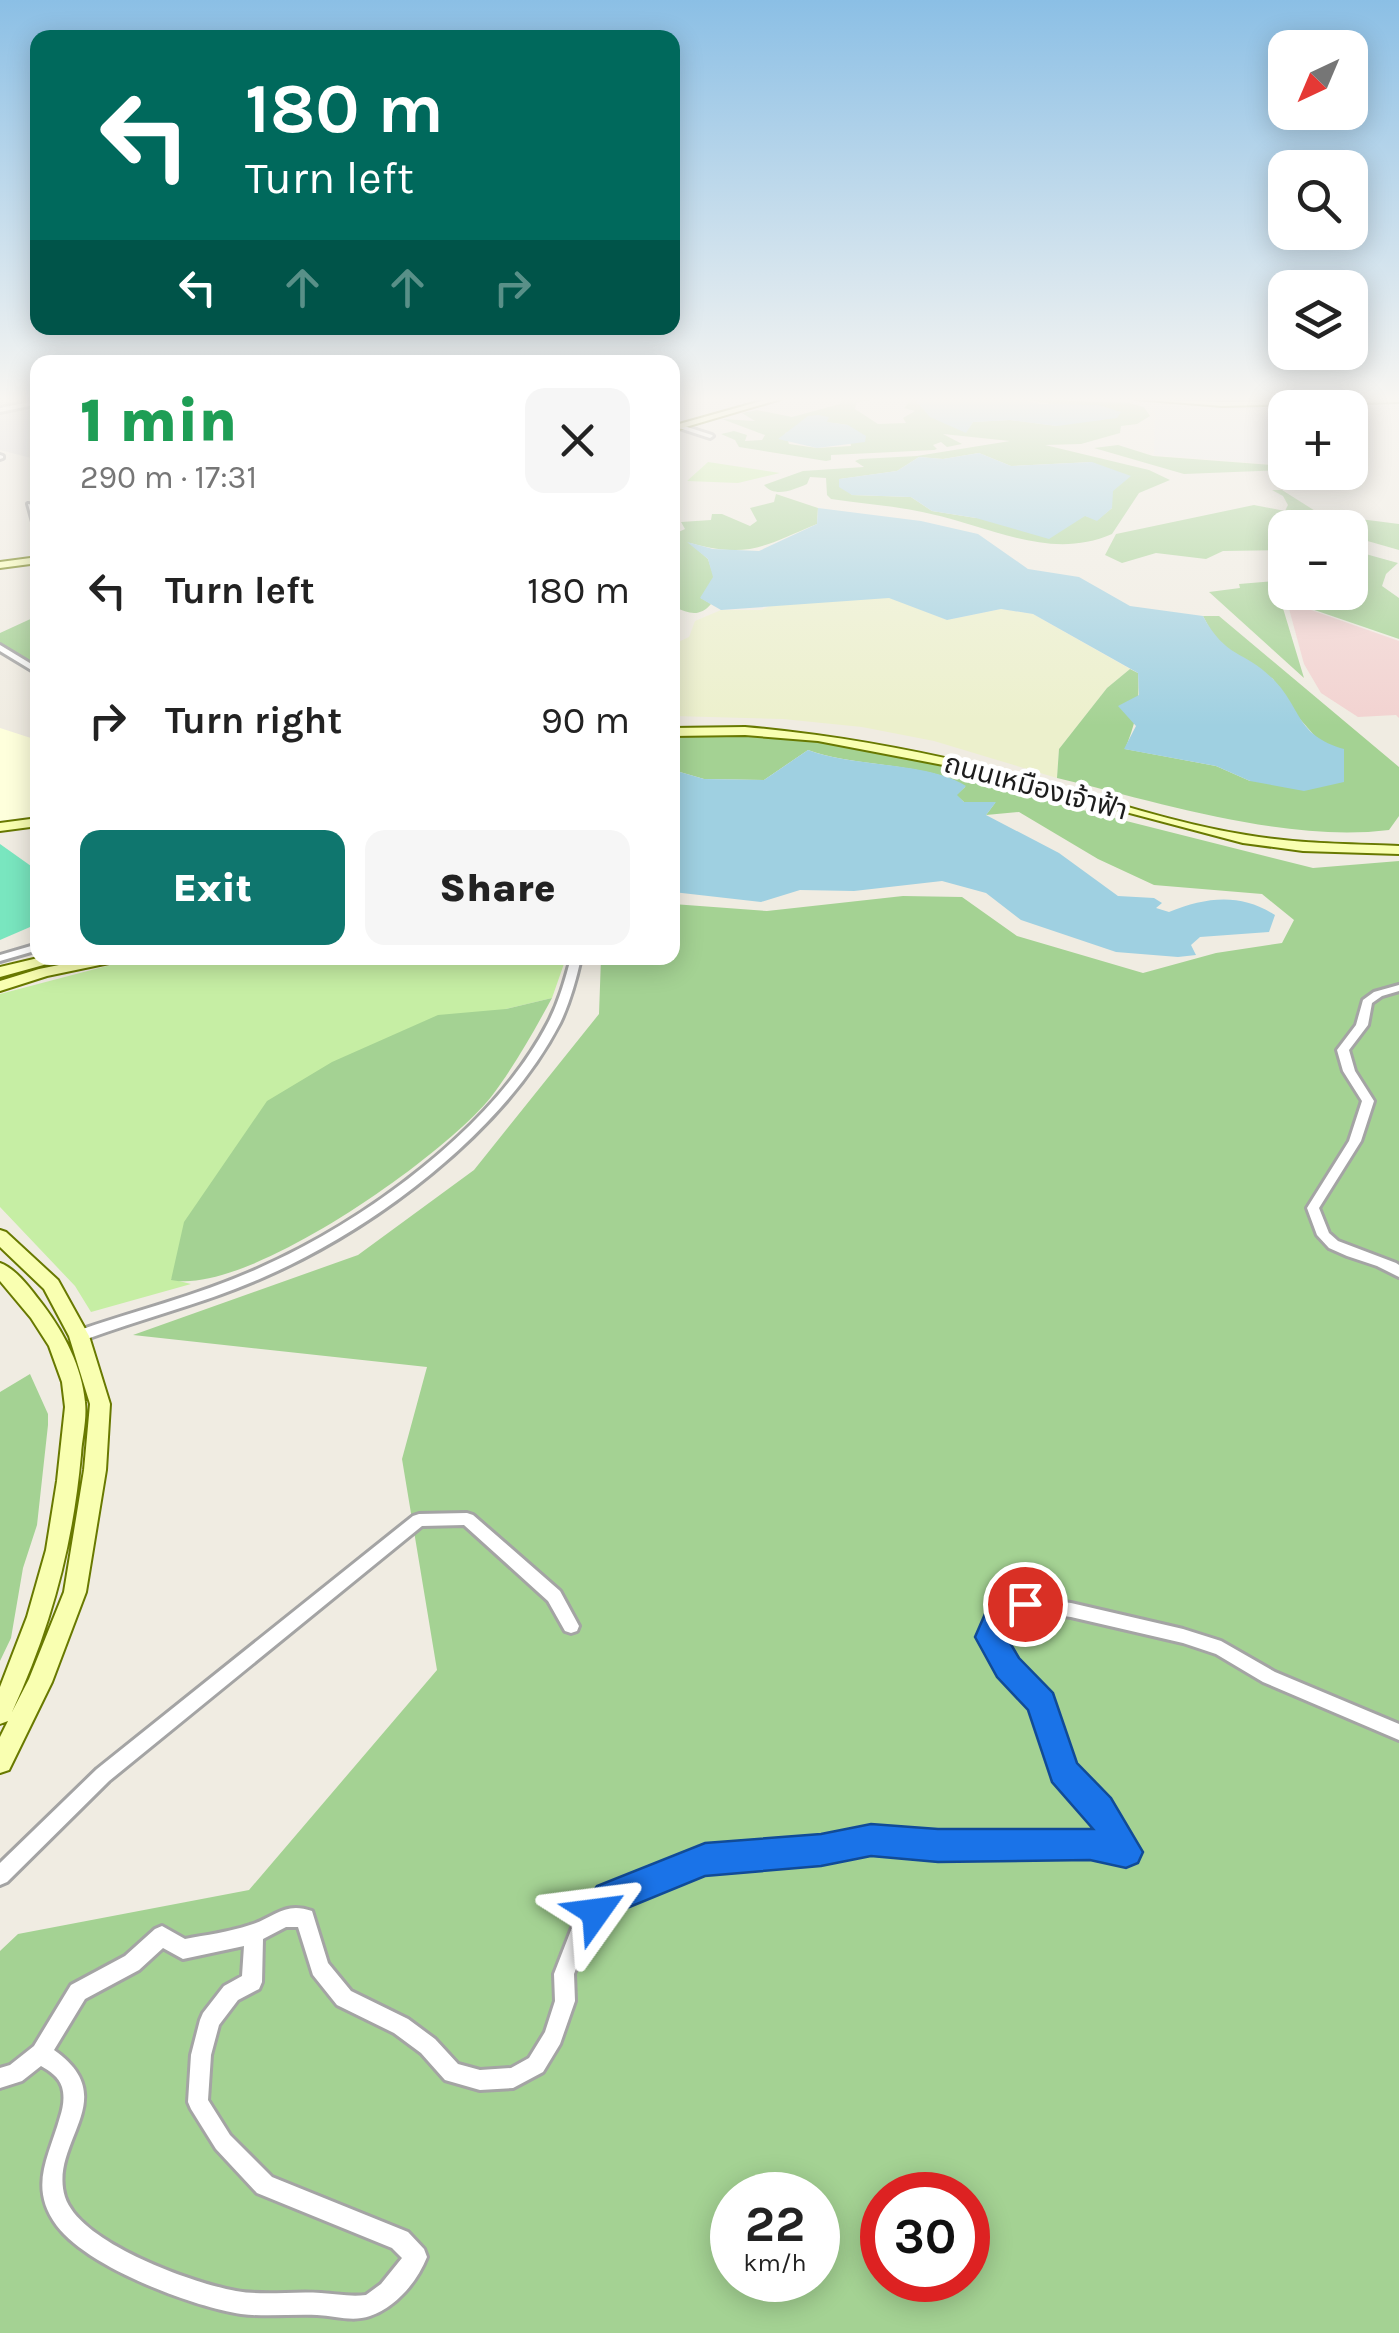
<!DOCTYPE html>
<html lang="en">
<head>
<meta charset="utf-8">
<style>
  body { margin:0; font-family:Karla,"Noto Sans Thai",sans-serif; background:#f6f6f6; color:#222; height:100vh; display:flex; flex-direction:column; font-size:38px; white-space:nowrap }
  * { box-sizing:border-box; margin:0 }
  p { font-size:32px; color:#767676 }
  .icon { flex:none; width:55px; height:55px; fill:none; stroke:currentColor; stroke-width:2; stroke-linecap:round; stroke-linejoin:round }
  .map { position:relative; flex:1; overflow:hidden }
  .details { position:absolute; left:30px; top:355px; width:650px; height:610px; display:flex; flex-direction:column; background:#fff; border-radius:20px; box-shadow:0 5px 25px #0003 }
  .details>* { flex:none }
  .hud { position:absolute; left:30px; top:30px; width:650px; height:305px; border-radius:20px; box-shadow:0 5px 25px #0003; background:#00695c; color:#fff; overflow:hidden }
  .needle { width:65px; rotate:224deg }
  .tools { position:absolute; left:1268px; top:30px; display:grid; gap:20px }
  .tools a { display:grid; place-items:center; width:100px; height:100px; border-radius:20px; background:#fff; box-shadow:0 5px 25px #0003; font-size:50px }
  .speed { position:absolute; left:710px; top:2172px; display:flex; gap:20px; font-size:50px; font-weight:700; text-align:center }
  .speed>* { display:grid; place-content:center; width:130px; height:130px; border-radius:50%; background:#fff; box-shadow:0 5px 25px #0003; line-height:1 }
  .speed small { font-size:25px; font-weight:400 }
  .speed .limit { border:15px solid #d22; background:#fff; color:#111 }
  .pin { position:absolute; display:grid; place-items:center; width:85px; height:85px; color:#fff; margin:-42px; border:5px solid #fff; border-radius:50%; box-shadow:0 2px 10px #0007 }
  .me { position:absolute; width:110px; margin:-55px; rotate:59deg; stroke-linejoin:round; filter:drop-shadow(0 0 8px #0008) }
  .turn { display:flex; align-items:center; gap:35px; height:210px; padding:0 50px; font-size:45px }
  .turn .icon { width:130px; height:130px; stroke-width:2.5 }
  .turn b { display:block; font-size:70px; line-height:85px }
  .lanes { display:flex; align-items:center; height:95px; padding:0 50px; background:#0003; justify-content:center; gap:50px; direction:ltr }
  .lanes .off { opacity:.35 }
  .round { display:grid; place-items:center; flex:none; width:105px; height:105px; border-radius:20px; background:#f6f6f6 }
  .overview { display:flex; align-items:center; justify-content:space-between; height:170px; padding:0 50px }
  h1 { font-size:60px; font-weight:800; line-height:75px; color:#1e9e55 }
  .button { display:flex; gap:20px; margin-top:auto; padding:20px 50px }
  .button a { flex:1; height:115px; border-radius:20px; background:#0f766e; color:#fff; font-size:40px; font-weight:800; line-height:115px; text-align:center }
  .button a+a { background:#f6f6f6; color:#222 }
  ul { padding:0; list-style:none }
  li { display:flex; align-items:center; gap:30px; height:130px; padding:0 50px }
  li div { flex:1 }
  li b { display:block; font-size:38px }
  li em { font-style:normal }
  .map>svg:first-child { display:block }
  .residential { fill:#dcdada }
  .commercial { fill:#f2d2d0 }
  .education { fill:#feffdc }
  .farmland { fill:#ecf0cc }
  .grass { fill:#c6eea4 }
  .forest { fill:#a4d293; fill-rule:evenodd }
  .pitch { fill:#79e6bf }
  .parking { fill:#e9e9e9 }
  .water { fill:#9fd0e1 }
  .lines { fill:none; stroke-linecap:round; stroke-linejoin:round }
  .street-casing { stroke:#a4a4a4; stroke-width:6 }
  .secondary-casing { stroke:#687900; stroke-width:4 }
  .street { fill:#fff; fill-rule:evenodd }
  .secondary { fill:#f9ffb1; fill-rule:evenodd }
  .route { fill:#1a73e8; stroke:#114b97; stroke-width:2.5 }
  .labels { text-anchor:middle; stroke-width:9; stroke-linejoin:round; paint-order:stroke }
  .far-street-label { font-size:28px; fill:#1d1d1d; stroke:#fff }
</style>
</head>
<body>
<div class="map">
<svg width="1399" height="2333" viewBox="0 0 1399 2333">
  <rect width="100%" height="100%" fill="#f0ece2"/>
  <path class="residential" d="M0 399H37V456L31 458 0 450Z"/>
  <path class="commercial" d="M1294 604 1399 641V718L1396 715 1358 717 1321 693 1304 664 1288 605Z"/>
  <path class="education" d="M0 728 37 740V816L0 821Z"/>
  <path class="farmland" d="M889 597 947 620 1001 609 1033 614 1130 669 1107 688 1059 749 1057 778 934 741 862 727 783 719 673 716 672 645 689 637 695 621 721 610H761L777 603Z"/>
  <path class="grass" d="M708 462 780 473 738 483 687 481Z
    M137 958H566L552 998 506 1009 171 1279 191 1284 91 1312 75 1286 0 1207V994Z"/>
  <path class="forest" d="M842 399H875L856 403 855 409 878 424 906 423 903 418 915 411 904 408 910 401 907 399H920L917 400 966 432 973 422 1010 420 1057 426 1065 406 1021 399 1129 403 1144 407 1150 416 1137 424 1121 426 1120 433 1081 444 1045 445 1149 470 1170 480 1139 493 1112 534C1050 561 992 527 931 514 899 506 864 504 831 499L827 495 826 478 810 477 807 484C793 490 775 498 764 485L803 471 864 467 855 461 860 459 917 456 1010 441 943 434 962 444 947 447 941 442 933 445 937 449 934 450 831 455V460L826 461 739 447 735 440 721 434 734 431 747 435 745 441 762 440 765 435 722 419 755 421 742 413 757 410 792 417 840 404ZM826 422 848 425 851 446 817 448 789 444 785 433ZM979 453 1011 466 1092 462 1112 508 1097 520 1086 516 976 518 932 511 911 497 852 495 840 479 897 471 919 457 943 459Z
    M1118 445 1153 456 1285 466V470L1184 474 1094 448Z
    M1272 490H1282L1320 514 1299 527 1285 528V550L1223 551 1206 559 1156 553 1122 563 1105 555 1116 534 1254 505 1285 511 1288 505 1283 496Z
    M776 494 818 508 817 524C763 546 750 559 690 543L708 559 714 577 701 598 711 604C700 617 689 614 675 607L672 535 685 529 681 522 711 520 712 514H722L750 526 757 521 750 508 774 502Z
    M1344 517 1399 524V550L1350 536V528L1324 527Z
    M1362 553 1398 563 1386 574 1382 586 1399 598V639L1297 604 1282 605 1304 678 1209 592 1240 588 1239 584 1285 580V592H1350V554Z
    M37 616V667L0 643V633Z
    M1203 616H1219L1399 767V816L1389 830C1285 843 1159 802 1057 778L1059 749 1107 688 1130 669 1138 673C1140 703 1136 723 1125 749L1216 766 1250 781 1320 742 1293 711 1273 679 1217 642Z
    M753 735 851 743 922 758 1045 793 1039 799 1313 868 1399 861V2333H0V1951L18 1934 249 1890 437 1670 402 1459 427 1367 133 1335 358 1255 474 1170 599 1014 601 958H672L673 904 767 911 903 896 962 897 1017 936 1143 973 1216 953 1282 943 1294 920 1262 894 1154 885 1098 859 1019 812 986 815 995 803 964 802 956 795 965 787C933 763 853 767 808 750L764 780 704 779 673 770V736ZM732 2195H818V2280H732ZM882 2195H968V2280H882Z
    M552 998C534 1031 514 1067 491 1097 443 1157 247 1296 171 1280L184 1222 267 1101 332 1062 438 1015 506 1009Z
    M30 1374 48 1414V1425L37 1525 23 1568 11 1638 0 1661V1392Z"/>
  <path class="pitch" d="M0 844 38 871 37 924 0 940Z"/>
  <path class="parking" d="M1155 405 1285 415V465L1154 455Z"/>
  <path class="water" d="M920 399H1021L1040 404 1099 405 1121 412 1117 418 1057 426 1010 420 973 422 966 433 930 417 916 401Z
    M818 415 829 417 827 422 848 425 866 436 865 442 817 448 778 439 808 416Z
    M979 453 1011 466 1092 462 1131 476 1113 491 1112 508 1097 521 1085 516 1049 539 976 518 932 511 911 497 852 495 839 487V479L897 471 919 457 943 459Z
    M818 508 921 521 978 534 1028 569 1079 577 1130 606 1203 616C1226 659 1244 650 1273 679 1302 708 1295 735 1344 749V782L1304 791 1250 781 1216 766 1124 749 1136 726 1118 706 1139 695 1138 673 1033 614 1001 609 947 620 889 598 721 610 700 598 713 577 708 559 687 542 713 549 759 551 817 524Z
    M808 750C855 768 927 761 966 786L957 795 964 802H996L986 815 1059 853 1118 896 1154 898 1162 903 1156 908 1169 912C1207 897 1240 893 1275 915L1269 932 1200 937 1191 945 1196 955 1178 957 1116 952 1021 920 986 893 942 881 854 891 800 890 761 902 673 892V770L704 779 764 780Z"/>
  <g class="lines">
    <g class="street-casing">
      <path id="street" d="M38 400V404L0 412V408Z
        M681 425 712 435 713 436 710 438 679 428Z
        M0 455 3 456V458L0 459Z
        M28 504 33 505 38 517V531L35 529Z
        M0 645 38 668V674L0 651Z
        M38 944V950L0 961V955Z
        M571 958H581C576 980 570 1002 560 1023 504 1132 374 1229 264 1277 206 1303 143 1318 84 1340H74L72 1336 74 1332C134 1311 196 1296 255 1270 363 1223 493 1129 548 1023 559 1002 565 980 571 958Z
        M1399 985V991L1382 996 1372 1003 1368 1025 1349 1050 1355 1071 1374 1101 1361 1141 1319 1208 1329 1233 1338 1241 1396 1263 1399 1265V1277L1377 1266 1347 1256 1329 1248 1317 1235 1307 1208 1349 1141 1362 1101 1343 1071 1337 1050 1356 1025 1363 1000 1374 992Z
        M467 1513 473 1515 560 1591 579 1626 577 1631 571 1633 565 1631 548 1601 464 1525 422 1526 109 1781 7 1882 0 1885V1863L97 1769 413 1516 419 1514Z
        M1025 1597 1071 1603 1183 1629 1221 1641 1275 1672 1399 1724V1740L1263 1682 1216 1654 1183 1643 1071 1617 1026 1611 1005 1622 999 1636 1014 1662 1048 1698 1070 1766 1105 1803 1133 1846 1135 1852 1133 1858 1126 1861 1090 1853 937 1855 871 1849 821 1859 705 1869 617 1905 589 1933 574 1974 575 2001 560 2044 543 2072 513 2088 480 2090 445 2080 421 2053 394 2033 337 2005 313 1975 298 1927H286L263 1939 262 1982 259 1989 238 2000 219 2025 211 2055 208 2100 230 2135 272 2177 408 2232 424 2249 427 2257C417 2282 396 2307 370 2316 353 2322 335 2316 317 2315 292 2314 266 2317 241 2314 190 2306 88 2267 57 2226 28 2187 49 2157 60 2117 63 2108 65 2097 62 2087 59 2077 50 2071 41 2066L22 2081 0 2088V2068L10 2065 34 2046 71 1985 125 1956 155 1929 162 1926 185 1939C206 1935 229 1932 250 1925 274 1918 284 1901 312 1911L328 1963 351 1991 408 2019 435 2039 458 2064 480 2070 511 2068 529 2058 545 2032 555 2001 554 1974 575 1920 603 1891 610 1889 705 1851 821 1841 871 1831 937 1837 1090 1835 1107 1839 1093 1815 1057 1777 1035 1707 1002 1672 982 1637 993 1612ZM244 1946 242 1976 224 1986 203 2013 200 2020 191 2055 188 2102 191 2109 216 2149 257 2193 392 2248 402 2258 381 2284 366 2295C351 2297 336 2294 321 2293 292 2291 264 2296 236 2291 192 2283 80 2243 65 2197 48 2142 124 2099 54 2050L85 1999 139 1970 163 1948 183 1959Z"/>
    </g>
    <g class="secondary-casing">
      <path id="secondary" d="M768 399H781L672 431V426Z
        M1135 399 1222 402 1399 399V402L1222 406Z
        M38 557V563L0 568V562Z
        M745 727C846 736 942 755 1039 781 1107 800 1176 824 1246 835 1297 844 1348 844 1399 846V854L1303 851 1243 843 959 768 818 741 745 735 672 736V728Z
        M38 818V826L0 831V823Z
        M38 958H60L58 961 0 977V967Z
        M94 958H121L119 961 47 976 0 991V981L39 969Z
        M0 1230 6 1232 58 1280 89 1336 110 1404 106 1470 86 1592 52 1682 9 1770 0 1773V1737L8 1721 0 1724V1687L27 1617 46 1550 57 1481 65 1407 62 1382 49 1346 31 1318 0 1281V1263C17 1269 32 1291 43 1305 64 1333 82 1367 85 1402 87 1420 82 1438 81 1455 73 1546 50 1630 12 1712L29 1679 64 1592 84 1470 90 1404 69 1336 44 1289 0 1247Z"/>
    </g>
    <use href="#street" class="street"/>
    <use href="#secondary" class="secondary"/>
  </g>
  <linearGradient id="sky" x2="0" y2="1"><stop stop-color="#8bbfe5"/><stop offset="0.55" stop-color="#f8f6f2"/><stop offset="1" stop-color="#f8f6f2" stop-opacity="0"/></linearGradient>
  <rect width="1399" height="726" fill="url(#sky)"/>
  <path class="route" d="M1025 1592 1035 1595 1040 1604 1035 1613 1010 1625 1006 1636 1019 1658 1053 1693 1077 1763 1111 1798 1143 1852 1138 1863 1126 1868 1090 1860 938 1862 871 1856 821 1866 705 1876 622 1910 608 1925 596 1930 584 1925 578 1912 597 1886 705 1843 821 1834 871 1824 938 1829H1093L1052 1782 1028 1710 997 1677 975 1637 988 1607Z"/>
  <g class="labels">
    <g class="far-street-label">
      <text transform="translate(1036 786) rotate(15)" y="10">ถนนเหมืองเจ้าฟ้า</text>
    </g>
  </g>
</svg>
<div class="tools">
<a><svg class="needle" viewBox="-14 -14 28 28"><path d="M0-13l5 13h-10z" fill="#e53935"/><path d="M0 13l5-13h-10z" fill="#767676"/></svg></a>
<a><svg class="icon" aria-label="search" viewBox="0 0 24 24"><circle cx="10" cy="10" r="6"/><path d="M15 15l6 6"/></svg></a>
<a><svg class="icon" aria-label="layers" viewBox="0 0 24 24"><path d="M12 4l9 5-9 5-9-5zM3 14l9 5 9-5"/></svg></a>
<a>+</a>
<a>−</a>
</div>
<div class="speed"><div>22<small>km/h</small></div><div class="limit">30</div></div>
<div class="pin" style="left:1025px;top:1604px;background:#d93025"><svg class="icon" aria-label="arrive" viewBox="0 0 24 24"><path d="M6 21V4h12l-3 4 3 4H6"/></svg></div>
<svg class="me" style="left:596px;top:1912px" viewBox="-20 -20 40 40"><path d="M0-17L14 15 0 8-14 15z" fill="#1a73e8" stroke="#fff" stroke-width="4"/></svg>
<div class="hud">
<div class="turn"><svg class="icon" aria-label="left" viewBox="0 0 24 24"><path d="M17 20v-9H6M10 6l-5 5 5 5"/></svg><div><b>180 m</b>Turn left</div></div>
<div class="lanes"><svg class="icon" aria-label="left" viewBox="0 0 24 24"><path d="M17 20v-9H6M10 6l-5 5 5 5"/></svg><svg class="icon off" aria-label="ahead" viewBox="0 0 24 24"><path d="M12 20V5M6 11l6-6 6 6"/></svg><svg class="icon off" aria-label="ahead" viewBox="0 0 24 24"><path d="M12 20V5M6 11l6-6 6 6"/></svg><svg class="icon off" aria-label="right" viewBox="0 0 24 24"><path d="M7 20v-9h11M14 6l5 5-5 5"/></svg></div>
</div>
<section class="details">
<div class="overview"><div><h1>1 min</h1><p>290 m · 17:31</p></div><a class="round"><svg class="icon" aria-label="close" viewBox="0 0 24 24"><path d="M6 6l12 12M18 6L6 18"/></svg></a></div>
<ul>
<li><svg class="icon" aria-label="left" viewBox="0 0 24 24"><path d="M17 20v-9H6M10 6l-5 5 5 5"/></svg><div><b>Turn left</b></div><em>180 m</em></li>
<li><svg class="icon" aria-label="right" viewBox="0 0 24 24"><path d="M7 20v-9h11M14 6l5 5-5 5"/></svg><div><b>Turn right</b></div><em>90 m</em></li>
</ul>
<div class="button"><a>Exit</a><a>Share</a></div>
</section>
</div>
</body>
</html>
